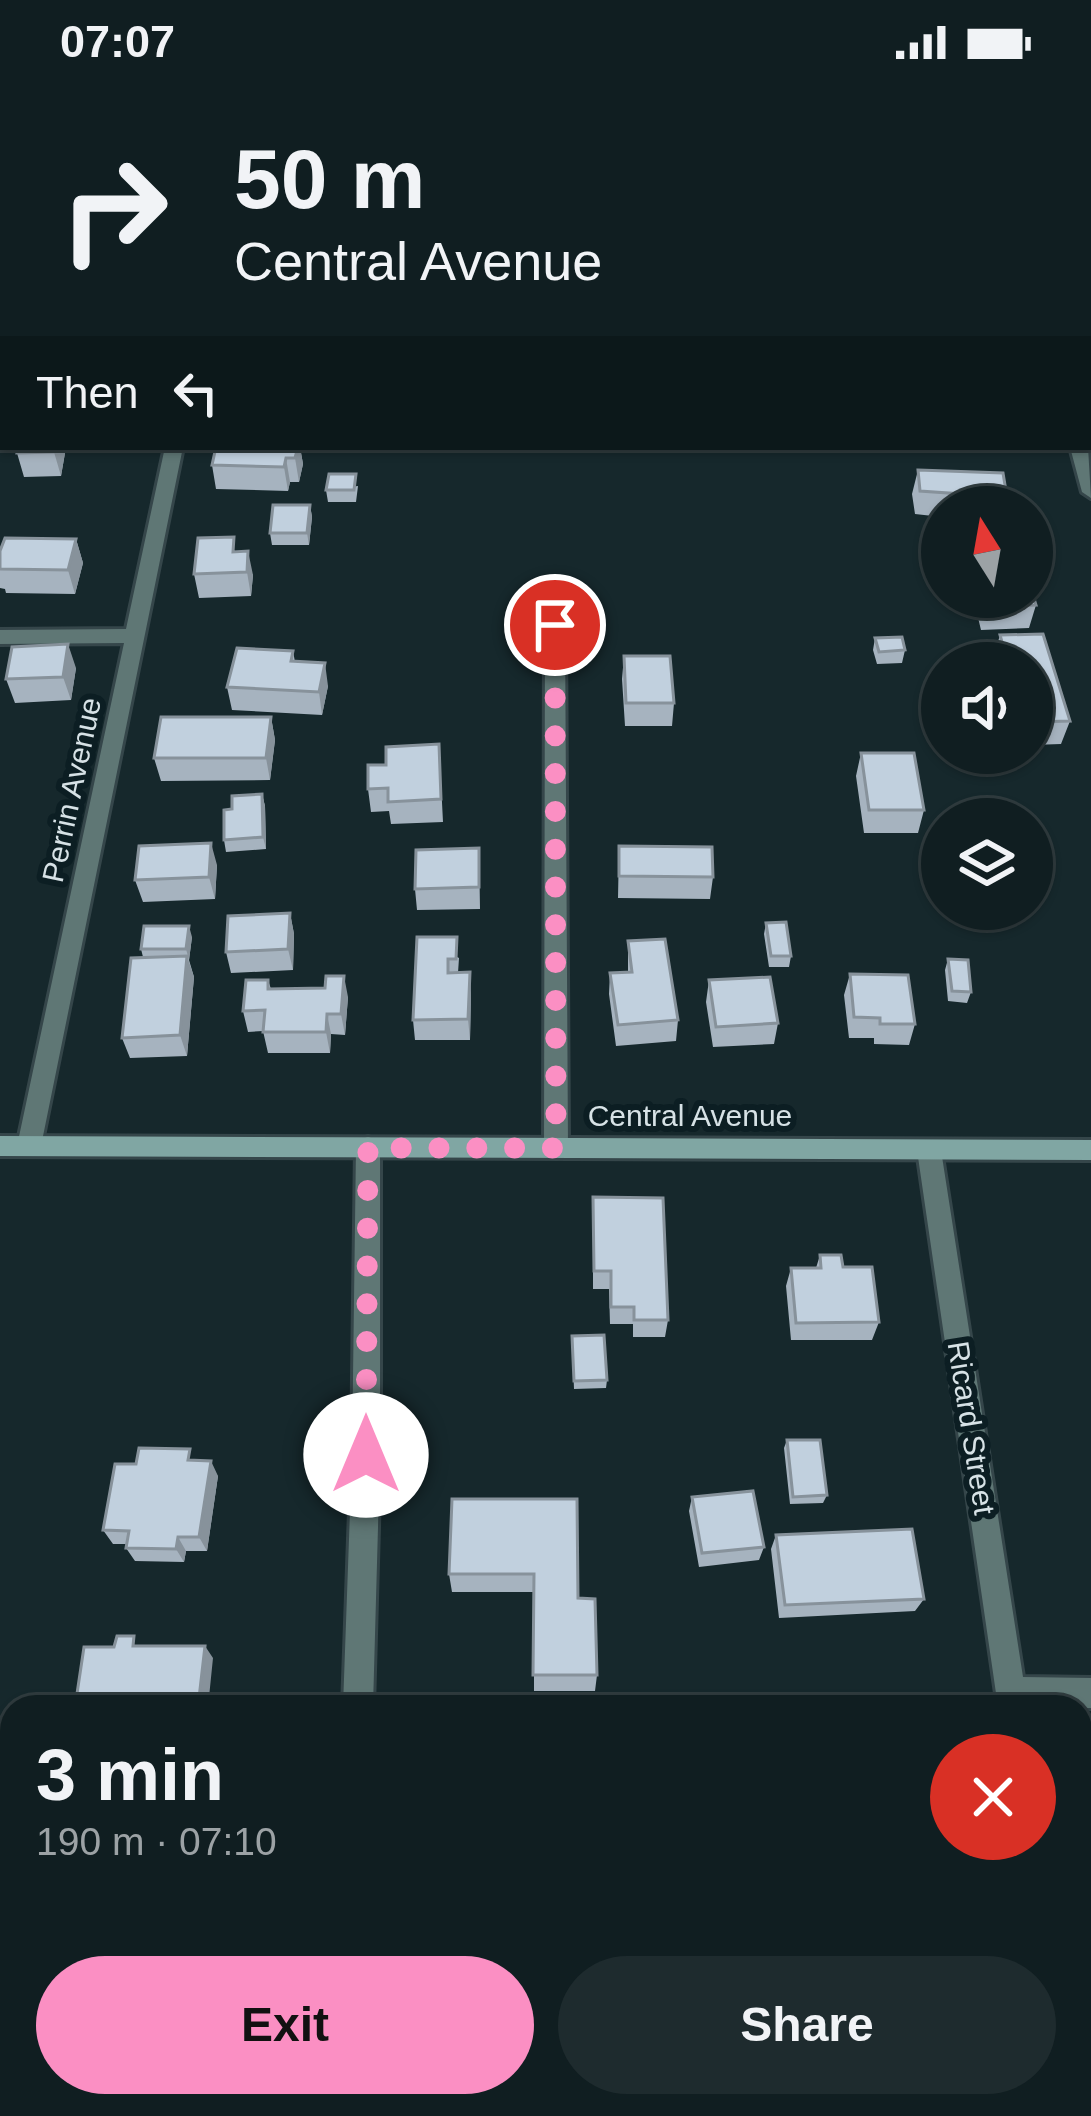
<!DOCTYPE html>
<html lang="en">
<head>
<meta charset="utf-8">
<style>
  body { margin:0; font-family:Arial,sans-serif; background:#1e2b2e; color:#f1f3f6; height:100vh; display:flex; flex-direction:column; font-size:45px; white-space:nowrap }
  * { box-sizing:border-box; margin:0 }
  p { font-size:39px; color:#9ca2a5 }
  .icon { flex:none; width:66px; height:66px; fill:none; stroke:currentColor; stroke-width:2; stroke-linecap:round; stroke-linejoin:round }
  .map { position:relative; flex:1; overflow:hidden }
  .sheet { position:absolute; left:0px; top:1611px; width:1092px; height:423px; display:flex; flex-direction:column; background:#101e21; border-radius:36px 36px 0 0; box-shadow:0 3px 9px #0004,0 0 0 3px #303c3f }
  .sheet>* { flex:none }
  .guide { position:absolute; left:0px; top:0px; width:1092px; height:366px; box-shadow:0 3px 9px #0004,0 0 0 3px #303c3f; background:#101e21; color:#f1f3f6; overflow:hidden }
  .needle { width:78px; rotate:349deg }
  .tools { position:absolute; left:921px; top:402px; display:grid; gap:24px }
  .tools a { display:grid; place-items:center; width:132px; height:132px; border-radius:50%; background:#101e21; box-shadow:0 3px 9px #0004,0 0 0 3px #303c3f; font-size:60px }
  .pin { position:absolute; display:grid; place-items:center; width:102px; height:102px; color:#fff; margin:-51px; border:6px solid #fff; border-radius:50%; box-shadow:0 3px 12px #0007 }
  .me { position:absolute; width:132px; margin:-66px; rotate:0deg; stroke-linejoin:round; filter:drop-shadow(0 0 9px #0008) }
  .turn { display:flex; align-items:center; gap:42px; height:252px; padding:0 36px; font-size:54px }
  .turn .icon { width:156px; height:156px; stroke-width:2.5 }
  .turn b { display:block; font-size:84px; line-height:102px }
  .then { display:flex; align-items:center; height:114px; padding:0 36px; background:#0003; gap:24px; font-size:45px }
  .round { display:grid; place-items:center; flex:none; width:126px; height:126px; border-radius:63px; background:#1e2b2e }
  .overview { display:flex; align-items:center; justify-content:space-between; height:204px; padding:0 36px }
  h1 { font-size:72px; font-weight:600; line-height:90px }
  .action { display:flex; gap:24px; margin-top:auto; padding:24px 36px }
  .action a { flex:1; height:138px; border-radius:72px; background:#fb8fc3; color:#111; font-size:48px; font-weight:600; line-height:138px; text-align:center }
  .action a+a { background:#1e2b2e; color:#f1f3f6 }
  .status { display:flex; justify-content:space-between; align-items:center; height:84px; padding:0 60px; background:#101e21; direction:ltr }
  .status svg { height:33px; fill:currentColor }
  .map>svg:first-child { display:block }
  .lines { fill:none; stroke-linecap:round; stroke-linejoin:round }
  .minor-casing { stroke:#35464a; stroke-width:6 }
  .secondary-casing { stroke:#35464a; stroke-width:6 }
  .minor { fill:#5f7775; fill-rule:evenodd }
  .secondary { fill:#80a6a3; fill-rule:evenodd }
  .wall { fill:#a6b3bf }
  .shaded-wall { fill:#87929b }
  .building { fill:#c1d0de; stroke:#87929b; stroke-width:3 }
  .route { stroke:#fb8fc3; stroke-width:21; stroke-dasharray:0 37.8 }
  .labels { text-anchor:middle; stroke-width:12; stroke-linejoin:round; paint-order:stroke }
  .street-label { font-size:30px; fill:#d7e2e6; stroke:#0c1e23 }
</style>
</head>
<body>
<div class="status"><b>07:07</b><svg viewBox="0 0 49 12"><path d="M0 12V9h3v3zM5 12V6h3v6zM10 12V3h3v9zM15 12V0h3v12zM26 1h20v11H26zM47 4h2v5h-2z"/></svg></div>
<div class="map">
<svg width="1091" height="2032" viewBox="0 0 1091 2032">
  <rect width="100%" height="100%" fill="#16282c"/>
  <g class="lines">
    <g class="minor-casing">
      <path id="minor" d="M934 0H955L957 3H936Z
        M1089 44H1091V52H1089Z
        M0 217H3V227H0Z
        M1089 226 1091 227V237L1089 236Z
        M165 363H183L41 1062 38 1069 29 1072 20 1069 17 1062 124 559 0 560V546L126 545Z
        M1070 363H1088L1091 414 1082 408Z
        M555 534 565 541 568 1064 565 1071 556 1074 547 1071 544 1064 545 541Z
        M368 1053 377 1056 380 1063V1371L373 1623H343L352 1371 356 1063 359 1056Z
        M929 1056 938 1059 941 1066 1023 1593 1091 1594V1624L998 1623 917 1066 920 1059Z
        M1080 2008 1085 2010 1091 2032H1058L1056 2022H1080Z
        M299 2022H361L360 2032H295Z"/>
    </g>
    <g class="secondary-casing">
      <path id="secondary" d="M0 1052 1091 1056V1076L0 1072Z"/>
    </g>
    <use href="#minor" class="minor"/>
    <use href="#secondary" class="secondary"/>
  </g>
  <path class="wall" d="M805 0H864L863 3H805Z
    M1046 0H1089L1086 3H1045Z
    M3 3V46H1L0 8Z
    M18 363 65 369 61 392 24 393 17 369Z
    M216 363H300L303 380 299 398H290L288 407 216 405 212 381Z
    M918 386 1007 413 1004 423H942V433L915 430 912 410Z
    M358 402 356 418H328L326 406Z
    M310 421 312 433 309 461H272L270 449Z
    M938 435H942V492H938L932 459Z
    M76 455 83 479 75 510 6 509 5 505 0 504V467Z
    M236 468 253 491 251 512 199 514 194 490Z
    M973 513H1032L1036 521 1029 544 981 546Z
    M1043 550 1070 637 1061 660 1032 661V579H994L993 574 1000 551Z
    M875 554 905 566 902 579 877 580 873 566Z
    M293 567 295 578 328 602 322 631 232 626 227 603Z
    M624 572 674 619 672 642H625L622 595Z
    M76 584 71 616 15 619 6 595Z
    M271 633 275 656 270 696 161 697 154 674Z
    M439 660 443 738 391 740 389 727 371 728 368 705 386 681Z
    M861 669 924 726 918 749H864L856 692Z
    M262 710 265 722 266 765 226 768 224 756 232 725Z
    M619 762 713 793 710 815 618 814Z
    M479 764 480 825 417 826 415 805Z
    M217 781 215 815 143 818 135 796Z
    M290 829 294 850 293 886 231 889 226 868Z
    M766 839 791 872 789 883H769L764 850Z
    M192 853 189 876 194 893 187 972 130 974 122 954 143 873 141 865Z
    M417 853 459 874 458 889 471 909 470 956H415L413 936Z
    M628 857 678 936 676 957 616 962 609 910 610 889 628 888Z
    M948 875 971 908 967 919 948 917 945 886Z
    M850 890 915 940 909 961 874 960V954H849L844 911Z
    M268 896 271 905 348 913 345 951 331 950 330 969H268L263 947 248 948 243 927Z
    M709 896 778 939 774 960 713 963 706 918Z
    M593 1113 668 1236 665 1253H633V1240H610L609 1205H593Z
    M820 1171 879 1238 872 1256H791L786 1202 791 1184H816Z
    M572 1252 607 1296 606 1304 574 1305Z
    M787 1356 827 1411 823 1419 790 1420 784 1364Z
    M195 1377 218 1392 207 1467H186L184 1478 135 1477 126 1464 127 1460H113L103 1446 136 1380Z
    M692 1413 764 1463 759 1476 699 1483 689 1427Z
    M452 1415 578 1514 597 1591 595 1607H534V1508H452L449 1490Z
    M776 1451 924 1515 915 1527 779 1534 771 1465Z
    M841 2022H950L951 2032H843Z"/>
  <path class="shaded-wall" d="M840 0H864L863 3H837Z
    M55 363H64L65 369 61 392 54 368Z
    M298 363H300L303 380 299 398 295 374Z
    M286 374 290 398 288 407 284 383Z
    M310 421 312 433 309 461 307 449Z
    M76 455 83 479 75 510 68 486Z
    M248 467 253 491 251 512 247 488Z
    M68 560 76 584 71 616 63 593Z
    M325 579 328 602 322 631 319 608Z
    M271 633 275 656 270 696 266 674Z
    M262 710 265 722 266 765 263 753Z
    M211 759 217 781 215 815 209 793Z
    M290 829 294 850 293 886 288 865Z
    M189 842 192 853 189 876 186 865Z
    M187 872 194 893 187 972 180 951Z
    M470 888 471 909 470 956 468 935Z
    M344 892 348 913 345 951 341 930Z
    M327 930 331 950 330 969 326 948Z
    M211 1377 218 1392 207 1467 199 1453Z
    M178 1453 186 1467 184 1478 176 1465Z
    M205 1562 213 1574 208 1623H198Z"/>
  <path class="building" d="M3 0H39L38 3H3V23H0V8Z
    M288 0H329V3H288Z
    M380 0H402V3H380Z
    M881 0H896L904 3H878Z
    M0 64H3V81H0Z
    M0 146H3V164H0Z
    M18 363H55L54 368 17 369Z
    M216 363H298L295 374H286L284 383 212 381Z
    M918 386 1003 389 1007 413 920 407Z
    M329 390H356L354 406H326Z
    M273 421H310L307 449H270Z
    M234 453 233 468 248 467 247 488 194 490 198 454Z
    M5 454 76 455 68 486 0 485V467Z
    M1032 508 1036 521 987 522 985 513H1032Z
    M1043 550 1070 637 1032 638V579H1008L1000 551Z
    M902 553 905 566 879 568 875 554Z
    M68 560 63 593 6 595 12 563Z
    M237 564 293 567 291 577 325 579 319 608 227 603Z
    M624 572H670L674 619H626Z
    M161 633H271L266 674H154Z
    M439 660 441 715 388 718V704L368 705V681H386V663Z
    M861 669H914L924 726H869Z
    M262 710 263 753 224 756V726L232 725V712Z
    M211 759 209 793 135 796 139 762Z
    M619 762 712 763 713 793 619 792Z
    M479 764V803L415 805 416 766Z
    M290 829 288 865 226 868 228 832Z
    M786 838 791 872H771L766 839Z
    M144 842H189L186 865H141Z
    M417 853H457L456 875H448V889L470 888 468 935 413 936Z
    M665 855 678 936 618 941 610 889 632 888 628 857Z
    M187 872 180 951 122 954 131 874Z
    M948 875 968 876 971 908 952 907Z
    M850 890 908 891 915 940H880V934L854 933Z
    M326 892H344L341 930H327L326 948H263L265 926 243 927 246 896H268V905L325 904Z
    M770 893 778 939 716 943 709 896Z
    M593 1113 663 1114 668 1236H634V1223H611V1187H594Z
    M820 1171H841L843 1183H872L879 1238 796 1239 791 1184H821Z
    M604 1251 607 1296 574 1297 572 1252Z
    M787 1356H820L827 1411 793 1413Z
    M139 1364 190 1365 188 1376 211 1377 199 1453H178L176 1465 126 1464 129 1447 103 1446 115 1380H136Z
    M753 1407 764 1463 702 1469 692 1413Z
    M452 1415H577L578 1514 595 1515 597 1591H533L534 1490H449Z
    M912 1445 924 1515 785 1521 776 1451Z
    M117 1552H134L133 1562H205L198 1623H75L84 1563H114Z
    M12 1803V1875L0 1874Z
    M456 2022H577V2032H456Z
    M850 2022H950L951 2032H851Z"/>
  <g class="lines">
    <path class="route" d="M366 1371 368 1064H556L555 541"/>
  </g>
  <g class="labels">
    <g class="street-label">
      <text transform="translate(72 706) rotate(-78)" y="10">Perrin Avenue</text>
      <text x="690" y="1042">Central Avenue</text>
      <text transform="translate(971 1344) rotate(81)" y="10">Ricard Street</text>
    </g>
  </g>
</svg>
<div class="tools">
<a><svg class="needle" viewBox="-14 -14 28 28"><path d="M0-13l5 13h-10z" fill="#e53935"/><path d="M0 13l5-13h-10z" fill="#9ca2a5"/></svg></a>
<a><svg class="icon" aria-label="sound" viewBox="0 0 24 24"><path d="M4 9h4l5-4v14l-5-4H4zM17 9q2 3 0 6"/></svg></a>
<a><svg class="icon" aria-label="layers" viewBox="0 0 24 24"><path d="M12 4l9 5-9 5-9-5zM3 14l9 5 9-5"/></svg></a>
</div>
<div class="pin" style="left:555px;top:541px;background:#d93025"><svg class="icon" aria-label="arrive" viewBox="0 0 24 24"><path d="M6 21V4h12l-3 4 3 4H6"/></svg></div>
<svg class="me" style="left:366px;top:1371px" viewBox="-20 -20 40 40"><circle r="19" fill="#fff"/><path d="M0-13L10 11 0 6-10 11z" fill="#fb8fc3"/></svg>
<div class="guide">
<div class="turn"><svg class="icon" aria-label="right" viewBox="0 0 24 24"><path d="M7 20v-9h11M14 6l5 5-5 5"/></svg><div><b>50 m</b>Central Avenue</div></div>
<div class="then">Then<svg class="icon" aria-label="left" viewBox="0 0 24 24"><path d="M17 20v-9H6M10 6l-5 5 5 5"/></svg></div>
</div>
<section class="sheet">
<div class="overview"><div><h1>3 min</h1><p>190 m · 07:10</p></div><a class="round" style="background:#d93025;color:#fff"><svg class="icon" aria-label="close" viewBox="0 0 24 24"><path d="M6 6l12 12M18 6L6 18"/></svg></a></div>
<div class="action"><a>Exit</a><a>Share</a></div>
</section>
</div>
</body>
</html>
